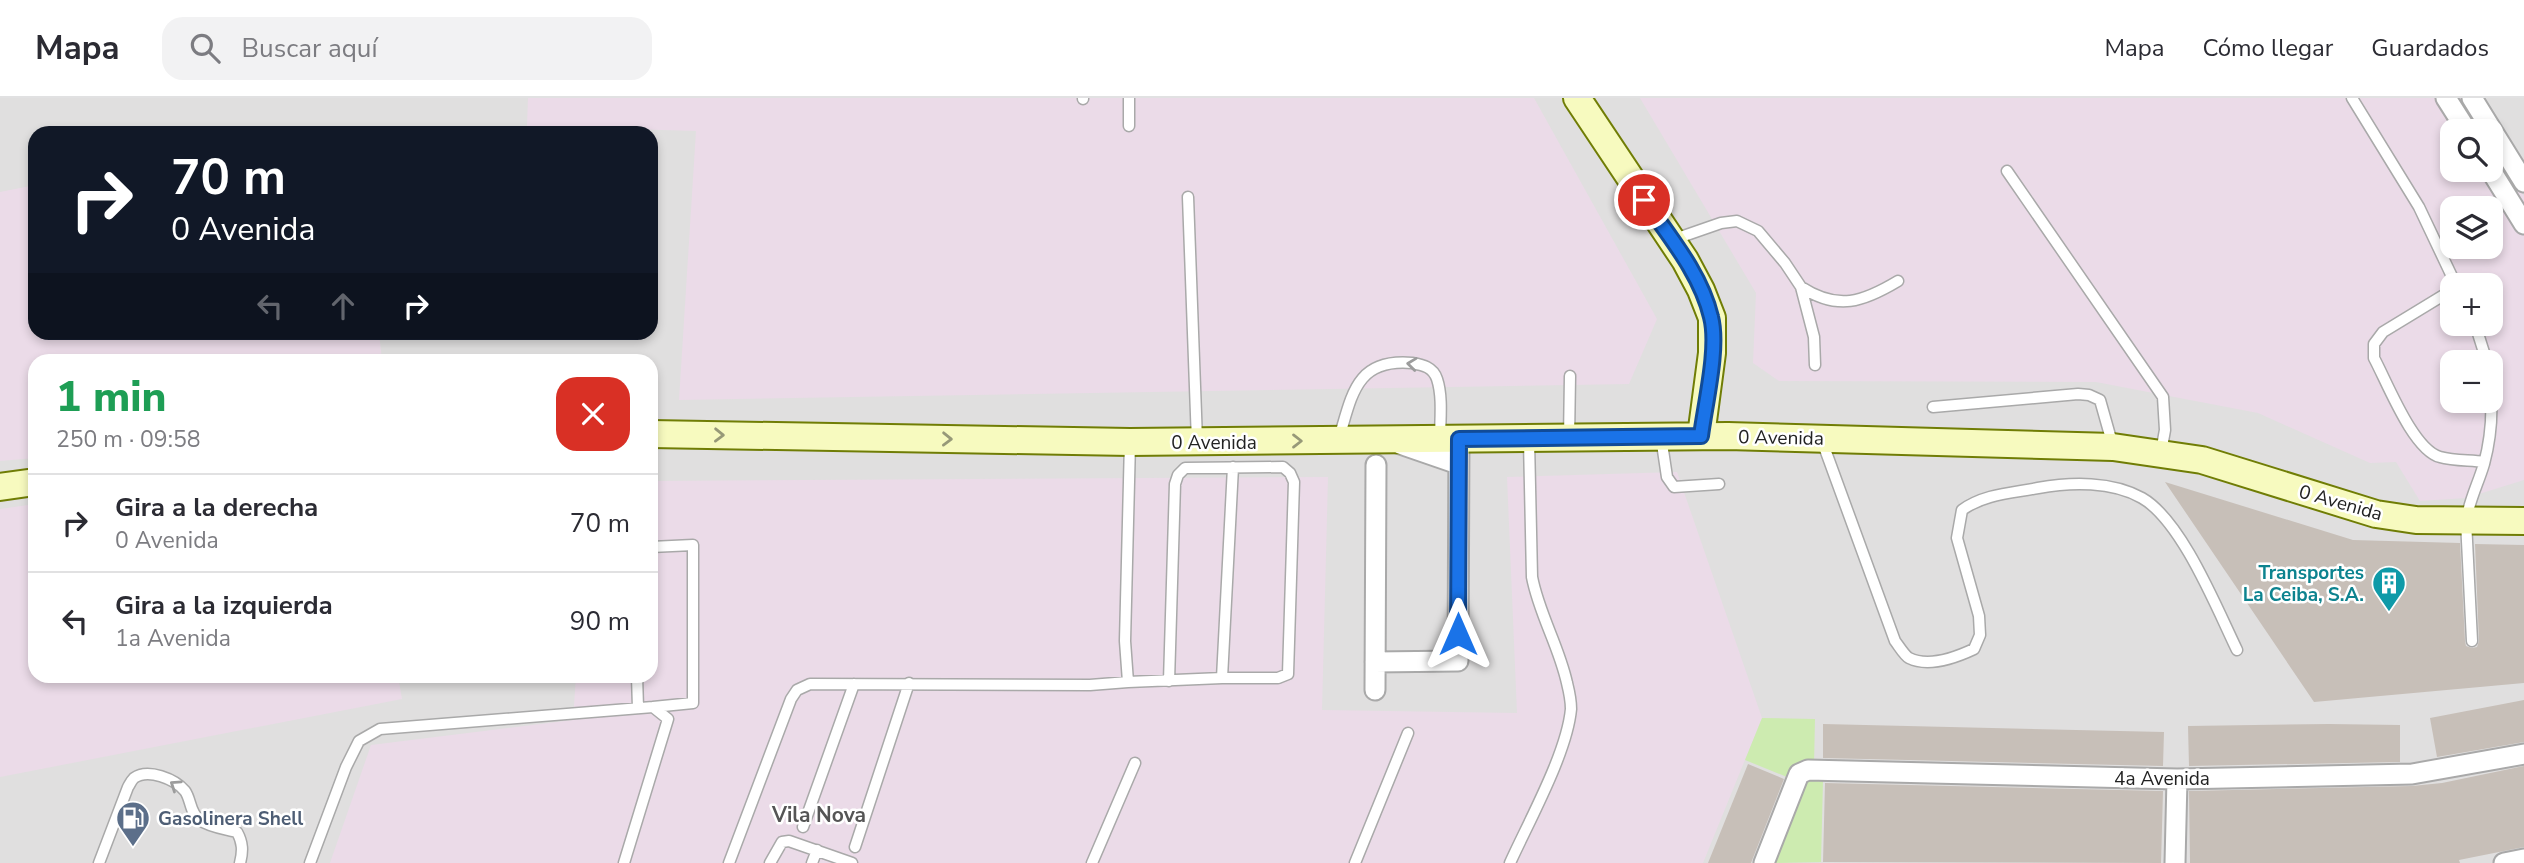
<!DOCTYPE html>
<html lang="es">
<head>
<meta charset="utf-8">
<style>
  body { margin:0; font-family:"Nunito Sans",sans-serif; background:#f2f2f3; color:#2b2b33; height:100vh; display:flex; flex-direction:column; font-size:26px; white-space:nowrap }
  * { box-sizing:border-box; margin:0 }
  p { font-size:23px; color:#7c7c81 }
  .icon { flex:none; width:38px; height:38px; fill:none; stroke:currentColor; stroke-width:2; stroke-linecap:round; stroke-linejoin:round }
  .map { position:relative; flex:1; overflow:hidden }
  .sheet { position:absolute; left:28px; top:256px; width:630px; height:329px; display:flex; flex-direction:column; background:#fff; border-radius:21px; box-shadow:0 4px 10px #0003 }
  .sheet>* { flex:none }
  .hud { position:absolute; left:28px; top:28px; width:630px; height:214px; border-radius:21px; box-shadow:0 4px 10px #0003; background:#111827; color:#fff; overflow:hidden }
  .buttons { position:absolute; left:2440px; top:21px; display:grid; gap:14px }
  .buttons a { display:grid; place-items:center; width:63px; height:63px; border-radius:14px; background:#fff; box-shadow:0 4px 10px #0003; font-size:35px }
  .pin { position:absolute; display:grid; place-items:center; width:60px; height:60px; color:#fff; margin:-30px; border:4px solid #fff; border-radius:50%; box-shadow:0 2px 7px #0007 }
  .me { position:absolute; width:77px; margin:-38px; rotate:0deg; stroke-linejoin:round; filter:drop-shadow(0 0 5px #0008) }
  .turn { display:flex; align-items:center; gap:24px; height:147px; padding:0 28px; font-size:32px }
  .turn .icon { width:91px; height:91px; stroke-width:2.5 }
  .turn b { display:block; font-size:49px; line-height:60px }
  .lanes { display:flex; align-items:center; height:66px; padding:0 28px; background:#0003; justify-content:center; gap:35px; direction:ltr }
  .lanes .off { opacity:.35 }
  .round { display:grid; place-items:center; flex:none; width:74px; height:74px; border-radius:21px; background:#f2f2f3 }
  .overview { display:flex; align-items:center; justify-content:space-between; height:119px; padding:0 28px }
  h1 { font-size:42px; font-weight:800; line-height:52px; color:#1e9e55 }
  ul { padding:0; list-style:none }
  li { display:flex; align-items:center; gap:21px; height:98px; padding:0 28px; border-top:2px solid #e1e1e2 }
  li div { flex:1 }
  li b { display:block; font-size:26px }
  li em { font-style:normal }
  header { display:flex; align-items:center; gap:42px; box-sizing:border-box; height:98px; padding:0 35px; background:#fff; border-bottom:2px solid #e1e1e2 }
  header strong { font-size:33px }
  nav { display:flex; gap:38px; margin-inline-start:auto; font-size:24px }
  .search { width:490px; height:63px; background:#f2f2f3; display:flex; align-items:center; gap:18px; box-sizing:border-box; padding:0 24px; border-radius:21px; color:#7c7c81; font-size:26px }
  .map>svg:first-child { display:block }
  .residential { fill:#e0dfdf; fill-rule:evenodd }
  .industrial { fill:#ebdbe8; fill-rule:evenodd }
  .grass { fill:#cdebb0 }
  .building { fill:#c7bfb8 }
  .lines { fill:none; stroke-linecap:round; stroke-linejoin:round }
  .lane-casing { stroke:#a9a9a9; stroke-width:13 }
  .street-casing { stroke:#a9a9a9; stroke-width:23 }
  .secondary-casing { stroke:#707d05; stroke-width:30 }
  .lane { stroke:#fff; stroke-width:10 }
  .street { stroke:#fff; stroke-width:19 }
  .secondary { stroke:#f7fabf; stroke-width:26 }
  .oneway { stroke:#9c9c9c }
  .oneway2 { stroke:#979978 }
  .route-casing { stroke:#114b97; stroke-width:18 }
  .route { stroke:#1a73e8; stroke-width:12 }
  .labels { text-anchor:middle; stroke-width:5; stroke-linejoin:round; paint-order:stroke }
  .street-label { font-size:19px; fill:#222; stroke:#fff }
  .culture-label { font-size:19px; font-weight:bold; fill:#0d838f; stroke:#fff; text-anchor:end }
  .service-label { font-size:19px; font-weight:bold; fill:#4e5e75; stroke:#fff; text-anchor:start }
  .neighbourhood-label { font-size:21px; font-weight:bold; fill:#555; stroke:#fff }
</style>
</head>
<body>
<header>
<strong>Mapa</strong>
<div class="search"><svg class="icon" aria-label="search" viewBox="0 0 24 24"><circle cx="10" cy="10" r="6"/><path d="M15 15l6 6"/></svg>Buscar aquí</div>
<nav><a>Mapa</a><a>Cómo llegar</a><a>Guardados</a></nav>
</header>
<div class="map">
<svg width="2524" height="765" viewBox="0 0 2524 765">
  <rect width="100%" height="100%" fill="#f2efe9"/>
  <path class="residential" d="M0 0H2524V765H0ZM2452 33H2490V72H2452ZM35 35H651V234H35ZM2452 110H2490V149H2452ZM2452 187H2490V226H2452ZM35 262H651V578H35ZM2452 264H2490V303H2452Z"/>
  <path class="industrial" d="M528 0H1534L1657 221 1629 286 679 302 696 33 527 28Z
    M1640 0H2462L2483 33H2452V72H2490V44L2524 98V382L2466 400 2420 403 2396 364 2370 365 2258 315 2096 284 1779 283 1753 265 1756 195ZM2452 110H2490V149H2452ZM2452 187H2490V226H2452ZM2452 264H2490V303H2452Z
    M35 87V234L379 235 382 262H35V360L0 363V94Z
    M1677 374 1762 620 1703 765H330L371 647 573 622 576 578H651V383L1328 379 1322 612 1517 615 1507 379Z
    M35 406V578H398L402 601 0 679V411Z"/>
  <path class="grass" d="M1762 620 1815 621 1814 667 1789 675 1787 679 1745 662Z
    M1808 682H1823L1821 764 1773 765 1804 684Z"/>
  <path class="building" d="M2165 384 2353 442 2460 445 2465 543 2466 548 2472 550 2477 549 2479 543 2475 446 2524 447V585L2314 604Z
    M2524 602V644L2437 659 2430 620Z
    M1823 626 2164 634 2163 668 1823 660Z
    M2329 626 2400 627V664L2189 668 2188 628Z
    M1748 666 1784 681 1751 765H1708Z
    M2524 668V749L2459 762 2460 765H2190L2189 693 2412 688 2442 685Z
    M1825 685 2163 693 2161 765 1823 764Z"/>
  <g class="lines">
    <g class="lane-casing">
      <path id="lane" d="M1129 0V28
        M2352 0 2419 109 2456 187
        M1083 1V0
        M2007 73 2163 299 2165 332 2161 354
        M1188 99 1197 343
        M1672 142 1721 125 1737 123 1758 133 1785 165 1801 189 1814 239 1815 267
        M1801 189C1838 213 1863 204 1898 183
        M2452 192 2383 234 2374 246V260C2387 284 2413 352 2440 359 2454 363 2470 362 2484 364
        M2475 226 2487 264
        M1933 309 2078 296 2089 297 2100 302 2113 348
        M1661 339 1667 379 1674 389 1719 386
        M1339 340C1352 297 1356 260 1412 265 1423 267 1433 269 1437 281 1443 299 1440 323 1440 341
        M1569 340 1570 278
        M1822 343 1895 543C1899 548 1904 557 1909 560 1929 570 1957 559 1974 551L1980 537 1979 518 1957 440 1962 412C1984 396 2012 395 2038 390 2071 384 2112 383 2142 400 2182 423 2217 511 2237 552
        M651 449 693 447V605L653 609
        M2472 543 2466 423C2469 403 2478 386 2484 366 2491 340 2493 312 2490 285
        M637 578 638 610
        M1222 580 1233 369
        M1128 584 1222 580H1278L1288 576 1294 384 1290 375 1283 369 1185 370 1178 377 1175 386 1169 583
        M803 729 854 586
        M855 749 909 585
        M99 765 128 689C130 686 131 683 134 680 148 670 175 681 185 693 191 701 190 716 200 722 209 729 226 731 237 734 243 745 243 753 240 765
        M310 765 346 669 359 643 380 631 653 609 668 621 624 765
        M729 765 791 601 797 592 810 586 1090 587 1128 584 1125 543 1130 344
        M770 765 782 744 789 743 852 765
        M812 765 817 752
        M1092 765 1135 665
        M1355 765 1408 635
        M1510 765C1529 723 1567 655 1571 611 1571 603 1569 593 1567 585 1559 548 1539 516 1532 479L1529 343"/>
    </g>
    <g class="street-casing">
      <path id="street" d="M2446 0 2467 33
        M2472 0 2524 84
        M2490 71 2524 126
        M1400 346 1458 366
        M1375 564 1458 563 1459 341
        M1375 592 1376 367
        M1764 765 1799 676 1808 672 2177 681 2412 676 2524 656
        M2175 765 2177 681
        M2504 765 2524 761"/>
    </g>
    <g class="secondary-casing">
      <path id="secondary" d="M1577 0 1685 162 1701 192 1712 220V255L1701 338
        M651 336 1130 344 1728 338 2113 349 2202 362 2376 416 2416 422 2524 423
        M0 389 35 384"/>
    </g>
    <use href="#lane" class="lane"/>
    <use href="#street" class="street"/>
    <use href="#secondary" class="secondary"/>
  </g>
  <defs><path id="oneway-chevron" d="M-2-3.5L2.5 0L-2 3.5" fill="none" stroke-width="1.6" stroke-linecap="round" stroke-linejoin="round" transform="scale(1.75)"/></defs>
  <g class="oneway">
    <use href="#oneway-chevron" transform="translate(1412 266) rotate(-173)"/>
    <use href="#oneway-chevron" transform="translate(175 687) rotate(-146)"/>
  </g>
  <g class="oneway2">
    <use href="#oneway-chevron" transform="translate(719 337) rotate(1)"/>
    <use href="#oneway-chevron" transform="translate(947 341) rotate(1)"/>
    <use href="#oneway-chevron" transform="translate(1297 343)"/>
  </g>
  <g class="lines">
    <g class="route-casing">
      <path id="route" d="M1458 536 1459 341 1701 338C1705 306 1719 250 1711 219 1701 176 1669 138 1644 102"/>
    </g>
    <use href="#route" class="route"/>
  </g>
  <defs>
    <g id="building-pin" transform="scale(1.75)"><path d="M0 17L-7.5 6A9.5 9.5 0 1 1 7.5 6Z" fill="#0f9aa8" stroke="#fff"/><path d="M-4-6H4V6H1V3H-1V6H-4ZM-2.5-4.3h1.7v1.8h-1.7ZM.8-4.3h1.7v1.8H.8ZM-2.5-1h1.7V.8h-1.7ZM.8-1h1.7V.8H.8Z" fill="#fff"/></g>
    <g id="fuel-pin" transform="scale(1.75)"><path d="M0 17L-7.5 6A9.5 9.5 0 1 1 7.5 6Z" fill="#5c6f8a" stroke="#fff"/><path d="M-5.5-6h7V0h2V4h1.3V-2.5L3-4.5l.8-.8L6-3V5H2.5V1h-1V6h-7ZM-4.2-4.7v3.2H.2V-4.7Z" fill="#fff"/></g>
  </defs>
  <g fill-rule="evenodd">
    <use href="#building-pin" x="2389" y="485"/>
    <use href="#fuel-pin" x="133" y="720"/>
  </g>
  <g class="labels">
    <g class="street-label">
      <text transform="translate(1781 339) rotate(1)" y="7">0 Avenida</text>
      <text x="1214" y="351">0 Avenida</text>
      <text transform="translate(2341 404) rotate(16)" y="7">0 Avenida</text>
      <text x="2162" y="687">4a Avenida</text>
    </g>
    <g class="culture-label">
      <text x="2364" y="481">Transportes<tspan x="2364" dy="22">La Ceiba, S.A.</tspan></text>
    </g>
    <g class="service-label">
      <text x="158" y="727">Gasolinera Shell</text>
    </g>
    <g class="neighbourhood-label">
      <text x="819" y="724">Vila Nova</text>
    </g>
  </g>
</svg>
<div class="buttons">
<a><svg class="icon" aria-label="search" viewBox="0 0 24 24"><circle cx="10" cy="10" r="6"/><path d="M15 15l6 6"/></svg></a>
<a><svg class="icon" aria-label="layers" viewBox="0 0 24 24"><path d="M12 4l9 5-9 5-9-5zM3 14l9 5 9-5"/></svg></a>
<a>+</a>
<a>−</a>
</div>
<div class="pin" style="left:1644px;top:102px;background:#d93025"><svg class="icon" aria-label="arrive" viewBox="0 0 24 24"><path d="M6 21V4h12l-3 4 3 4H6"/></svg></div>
<svg class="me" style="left:1458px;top:536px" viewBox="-20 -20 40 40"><path d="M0-17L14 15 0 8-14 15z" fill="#1a73e8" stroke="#fff" stroke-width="4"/></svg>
<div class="hud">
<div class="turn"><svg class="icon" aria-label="right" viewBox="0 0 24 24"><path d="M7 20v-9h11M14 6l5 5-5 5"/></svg><div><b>70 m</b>0 Avenida</div></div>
<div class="lanes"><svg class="icon off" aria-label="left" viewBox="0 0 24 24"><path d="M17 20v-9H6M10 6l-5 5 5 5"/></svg><svg class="icon off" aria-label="ahead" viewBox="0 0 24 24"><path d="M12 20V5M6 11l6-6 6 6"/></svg><svg class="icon" aria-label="right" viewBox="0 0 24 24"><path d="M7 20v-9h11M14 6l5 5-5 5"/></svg></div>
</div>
<section class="sheet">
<div class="overview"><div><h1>1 min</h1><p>250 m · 09:58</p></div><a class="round" style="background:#d93025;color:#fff"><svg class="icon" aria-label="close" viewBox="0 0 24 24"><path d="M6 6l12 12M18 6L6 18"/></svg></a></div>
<ul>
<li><svg class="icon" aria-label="right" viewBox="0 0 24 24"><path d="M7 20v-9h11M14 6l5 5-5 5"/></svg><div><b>Gira a la derecha</b><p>0 Avenida</p></div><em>70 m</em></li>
<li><svg class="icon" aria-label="left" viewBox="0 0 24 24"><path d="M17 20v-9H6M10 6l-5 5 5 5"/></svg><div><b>Gira a la izquierda</b><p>1a Avenida</p></div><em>90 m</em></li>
</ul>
</section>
</div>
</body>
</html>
